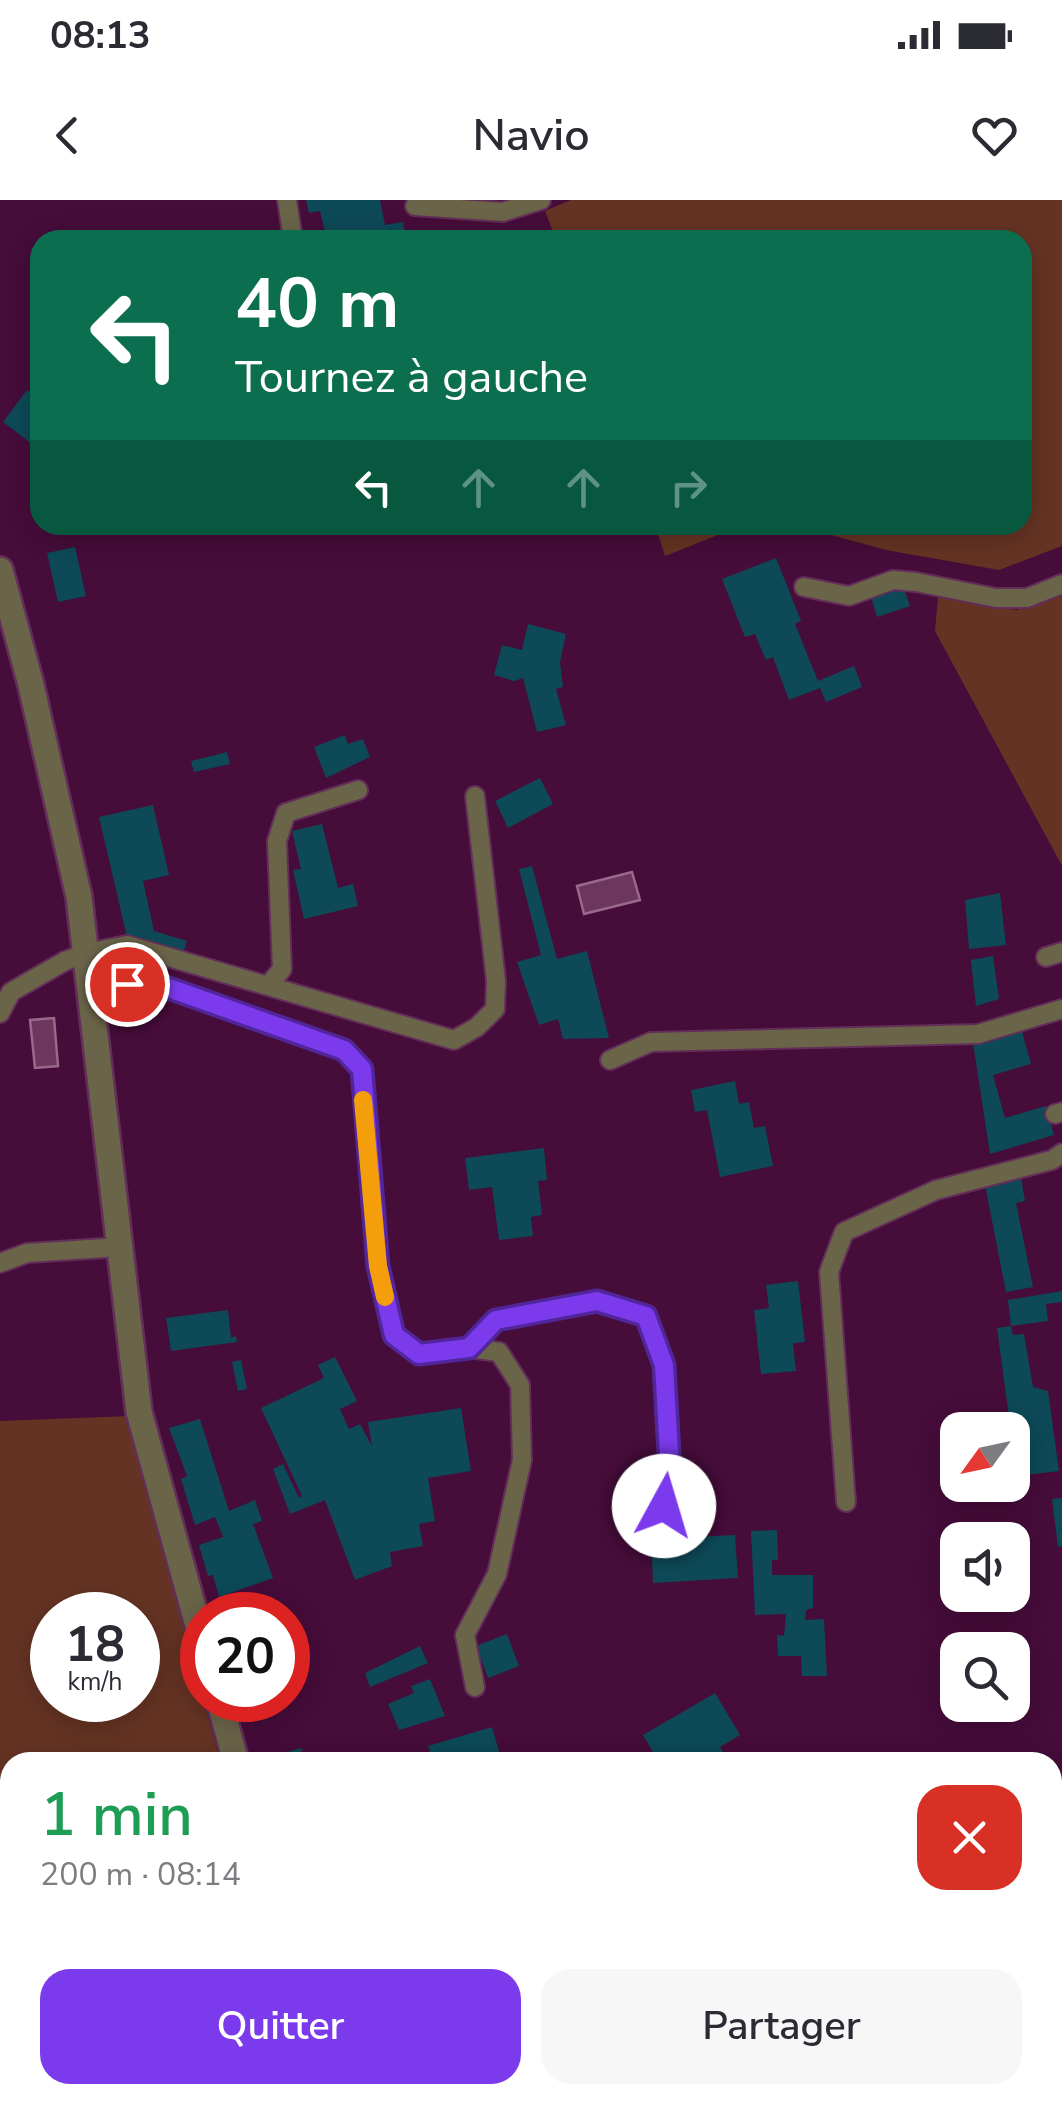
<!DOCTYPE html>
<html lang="fr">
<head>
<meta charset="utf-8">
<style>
  body { margin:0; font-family:"Nunito Sans",sans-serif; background:#f7f7f7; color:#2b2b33; height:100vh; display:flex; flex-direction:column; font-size:38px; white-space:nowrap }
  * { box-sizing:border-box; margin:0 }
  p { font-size:32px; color:#7c7c81 }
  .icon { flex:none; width:55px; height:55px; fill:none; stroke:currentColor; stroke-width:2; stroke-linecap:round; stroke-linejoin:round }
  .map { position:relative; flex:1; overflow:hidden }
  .details { position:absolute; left:0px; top:1552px; width:1062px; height:352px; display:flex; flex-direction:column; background:#fff; border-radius:30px 30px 0 0; box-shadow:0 5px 25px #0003 }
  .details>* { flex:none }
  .banner { position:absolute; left:30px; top:30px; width:1002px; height:305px; border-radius:30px; box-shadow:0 5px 25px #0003; background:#0b6e4f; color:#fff; overflow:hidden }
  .needle { width:65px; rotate:237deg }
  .tools { position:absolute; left:940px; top:1212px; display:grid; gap:20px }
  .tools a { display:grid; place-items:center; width:90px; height:90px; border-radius:20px; background:#fff; box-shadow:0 5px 25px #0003; font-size:50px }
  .speed { position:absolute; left:30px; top:1392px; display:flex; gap:20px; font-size:50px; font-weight:700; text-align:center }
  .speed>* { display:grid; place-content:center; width:130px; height:130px; border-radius:50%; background:#fff; box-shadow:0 5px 25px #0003; line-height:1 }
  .speed small { font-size:25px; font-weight:400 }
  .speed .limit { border:15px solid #d22; background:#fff; color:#111 }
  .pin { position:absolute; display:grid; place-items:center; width:85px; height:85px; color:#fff; margin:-42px; border:5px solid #fff; border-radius:50%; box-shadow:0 2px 10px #0007 }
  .me { position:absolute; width:110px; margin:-55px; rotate:6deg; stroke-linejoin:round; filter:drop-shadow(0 0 8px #0008) }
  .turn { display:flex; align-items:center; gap:35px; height:210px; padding:0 40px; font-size:45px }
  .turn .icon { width:130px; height:130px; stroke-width:2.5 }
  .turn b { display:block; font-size:70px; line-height:85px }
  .lanes { display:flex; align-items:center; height:95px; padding:0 40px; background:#0003; justify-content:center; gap:50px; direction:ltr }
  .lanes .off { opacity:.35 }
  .round { display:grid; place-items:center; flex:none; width:105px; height:105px; border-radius:30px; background:#f7f7f7 }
  .headline { display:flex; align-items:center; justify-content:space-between; height:170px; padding:0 40px }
  h1 { font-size:60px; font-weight:600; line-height:75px; color:#1e9e55 }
  .action { display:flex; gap:20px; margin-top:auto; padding:20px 40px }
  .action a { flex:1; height:115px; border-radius:30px; background:#7c3aed; color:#fff; font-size:40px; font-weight:600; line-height:115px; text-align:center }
  .action a+a { background:#f7f7f7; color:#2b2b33 }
  .status { display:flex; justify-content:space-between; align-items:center; height:70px; padding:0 50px; background:#fff; direction:ltr }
  .status svg { height:28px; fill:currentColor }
  header { display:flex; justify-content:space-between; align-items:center; height:130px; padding:0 40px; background:#fff; font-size:45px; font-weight:600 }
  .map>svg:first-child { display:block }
  .green { fill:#653323; fill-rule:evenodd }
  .water { fill:#6c365e; stroke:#98698b; stroke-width:2.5 }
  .building { fill:#0d4957 }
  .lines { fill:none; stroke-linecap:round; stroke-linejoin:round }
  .service-casing { stroke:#632e58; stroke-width:22 }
  .minor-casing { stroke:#632e58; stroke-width:30 }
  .service { stroke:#6a6449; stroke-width:18 }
  .minor { stroke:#6a6449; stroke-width:25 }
  .route-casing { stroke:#51269a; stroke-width:25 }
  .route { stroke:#7c3aed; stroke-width:18 }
  .slow { stroke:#f59e0b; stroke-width:18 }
</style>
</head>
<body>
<div class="status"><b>08:13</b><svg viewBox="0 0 49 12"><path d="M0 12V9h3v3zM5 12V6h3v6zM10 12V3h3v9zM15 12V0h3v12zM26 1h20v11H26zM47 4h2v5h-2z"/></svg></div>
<header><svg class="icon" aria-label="back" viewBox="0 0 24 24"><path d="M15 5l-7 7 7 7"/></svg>Navio<svg class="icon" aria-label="heart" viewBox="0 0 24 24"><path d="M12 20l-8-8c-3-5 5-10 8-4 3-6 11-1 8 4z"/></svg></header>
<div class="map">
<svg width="1062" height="1903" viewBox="0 0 1062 1903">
  <rect width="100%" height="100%" fill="#460c3a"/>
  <path class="green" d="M571 0H1062V346L999 370 886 350 795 325H1022V40H556L545 11Z
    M655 325H743L665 356Z
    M1062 392V664H1061L935 431 938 397 1017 410Z
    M130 1216 220 1562H10V1765L0 1761V1221ZM52 1415H138V1500H52Z"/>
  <path class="water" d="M632 672 640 700 584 714 577 686Z
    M54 818 58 866 35 868 30 820Z"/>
  <path class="building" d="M306 0H380L385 25 403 22 406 40H327L320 11 309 13Z
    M27 190 40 201V250L3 222Z
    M75 347 86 396 58 402 47 353Z
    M776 358 801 421 795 424 818 481 854 466 862 487 826 502 820 488 789 500 773 457 766 460 755 434 745 437 722 379Z
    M903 386 910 406 877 417 871 397Z
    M528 424 566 434 560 462 563 487 556 489 566 525 537 532 523 478 514 481 494 475 502 445 522 450Z
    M345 535 348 544 363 539 370 557 326 578 314 547Z
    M227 552 230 564 194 572 191 561Z
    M540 578 553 604 508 628 495 601Z
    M153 605 169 675 143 681 154 731 187 741 183 753 127 737 99 617Z
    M322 624 338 688 353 684 358 706 304 719 293 670 301 669 292 631Z
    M532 666 557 759 587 751 609 838 563 839 558 819 539 825 517 762 541 755 519 669Z
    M1000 693 1006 745 969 749 965 700Z
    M993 756 999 799 976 806 971 760Z
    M1021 828 1031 864 993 875 1005 918 1046 906 1054 935 990 954 973 843Z
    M735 881 739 904 749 902 754 928 765 926 773 966 720 977 707 910 695 912 691 890Z
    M544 948 547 980 538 981 542 1015 531 1017 533 1036 499 1040 492 987 469 990 465 958Z
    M1021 978 1025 1001 1016 1003 1033 1087 1006 1092 985 985Z
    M798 1081 805 1142 793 1143 796 1171 761 1174 754 1110 769 1108 766 1085Z
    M1062 1091V1102L1046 1104 1048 1121 1011 1126 1008 1100Z
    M228 1110 231 1138 236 1136 237 1142 171 1151 166 1118Z
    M1011 1126 1013 1135 1024 1134 1033 1187 1048 1191 1059 1271 1017 1276 997 1128Z
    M335 1157 357 1201 340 1209 349 1229 360 1224 372 1246 368 1222 461 1208 471 1271 428 1278 435 1321 419 1324 423 1346 390 1352 392 1366 355 1380 325 1300 290 1314 273 1269 283 1264 299 1298 302 1296 261 1208 324 1178 318 1165Z
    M241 1160 247 1189 238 1191 232 1162Z
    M200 1219 229 1311 255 1300 262 1321 253 1324 273 1378 219 1397 213 1375 208 1376 199 1345 223 1337 215 1317 195 1325 181 1279 187 1276 169 1228Z
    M1062 1298V1346L1058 1347 1052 1299Z
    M777 1330 778 1360H772V1375H813V1408L806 1410 805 1420 824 1419 827 1476H802L801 1456H778L777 1435 784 1436 786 1414 755 1415 751 1331Z
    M735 1335 738 1378 653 1383 651 1339Z
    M507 1434 519 1466 488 1478 476 1446Z
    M420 1446 428 1463 370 1487 365 1473Z
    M430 1479 445 1516 399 1530 388 1504 414 1493 411 1486Z
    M715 1493 740 1535 720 1547 729 1562H659L643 1535Z
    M492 1527 502 1562H433L428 1546Z
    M301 1548 305 1562H267L266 1558Z
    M727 1895H767L758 1903H734Z"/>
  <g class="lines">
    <g class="service-casing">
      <path id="service" d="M287 0 293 40
        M415 6 503 12 541 0
        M804 387 849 396 893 380 916 382 996 398H1027L1062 384
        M1046 757 1062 752
        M91 783 163 785 344 850 362 869 378 1066 395 1135 419 1154 469 1148 499 1152 520 1185 522 1260 497 1374 465 1435 475 1487
        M268 786 282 769 277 641 286 613 358 590
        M0 813 11 792 65 761 87 753 127 745 454 840 477 827 495 809 496 781 475 596
        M610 860 651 842 978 834 1062 809
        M1055 914 1062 912
        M0 1063 27 1053 120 1047
        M469 1148 497 1120 597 1101 645 1115 664 1165 670 1270 664 1306
        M846 1302 829 1072 844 1032 936 990 1052 960 1062 953"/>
    </g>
    <g class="minor-casing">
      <path id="minor" d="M0 370 31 485 79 697 139 1212 202 1440
        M219 1500 236 1562
        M0 1772 10 1776
        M468 1895H491
        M541 1895 572 1903"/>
    </g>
    <use href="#service" class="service"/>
    <use href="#minor" class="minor"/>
  </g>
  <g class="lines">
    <g class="route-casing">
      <path id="route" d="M127 784 163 786 344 850 362 869 378 1066 394 1135 419 1154 469 1148 496 1120 597 1101 646 1116 664 1165 670 1270 664 1306"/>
    </g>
    <use href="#route" class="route"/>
    <path class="slow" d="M363 900 378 1066 385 1097"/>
  </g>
</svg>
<div class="tools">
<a><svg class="needle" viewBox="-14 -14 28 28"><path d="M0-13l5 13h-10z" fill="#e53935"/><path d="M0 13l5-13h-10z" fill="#7c7c81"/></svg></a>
<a><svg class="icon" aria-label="sound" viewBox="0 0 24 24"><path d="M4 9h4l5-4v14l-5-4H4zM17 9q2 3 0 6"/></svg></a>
<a><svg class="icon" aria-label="search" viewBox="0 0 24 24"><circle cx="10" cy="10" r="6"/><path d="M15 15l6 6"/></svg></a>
</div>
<div class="speed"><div>18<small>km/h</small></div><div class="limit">20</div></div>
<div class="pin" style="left:127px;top:784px;background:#d93025"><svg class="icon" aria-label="arrive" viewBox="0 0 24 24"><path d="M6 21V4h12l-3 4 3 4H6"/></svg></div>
<svg class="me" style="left:664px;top:1306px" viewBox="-20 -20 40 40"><circle r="19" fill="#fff"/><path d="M0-13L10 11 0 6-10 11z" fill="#7c3aed"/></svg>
<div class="banner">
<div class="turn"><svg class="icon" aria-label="left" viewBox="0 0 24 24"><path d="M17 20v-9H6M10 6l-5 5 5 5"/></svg><div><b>40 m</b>Tournez à gauche</div></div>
<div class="lanes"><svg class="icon" aria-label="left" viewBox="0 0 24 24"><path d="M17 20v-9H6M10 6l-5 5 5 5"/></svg><svg class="icon off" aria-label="ahead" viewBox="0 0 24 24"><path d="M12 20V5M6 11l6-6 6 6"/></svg><svg class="icon off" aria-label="ahead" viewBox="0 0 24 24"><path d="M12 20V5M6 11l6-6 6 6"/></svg><svg class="icon off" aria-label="right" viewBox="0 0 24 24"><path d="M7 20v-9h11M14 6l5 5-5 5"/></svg></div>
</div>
<section class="details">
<div class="headline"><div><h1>1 min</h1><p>200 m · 08:14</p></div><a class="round" style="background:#d93025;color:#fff"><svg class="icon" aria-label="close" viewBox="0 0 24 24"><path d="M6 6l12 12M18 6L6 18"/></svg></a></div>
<div class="action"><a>Quitter</a><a>Partager</a></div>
</section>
</div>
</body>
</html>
